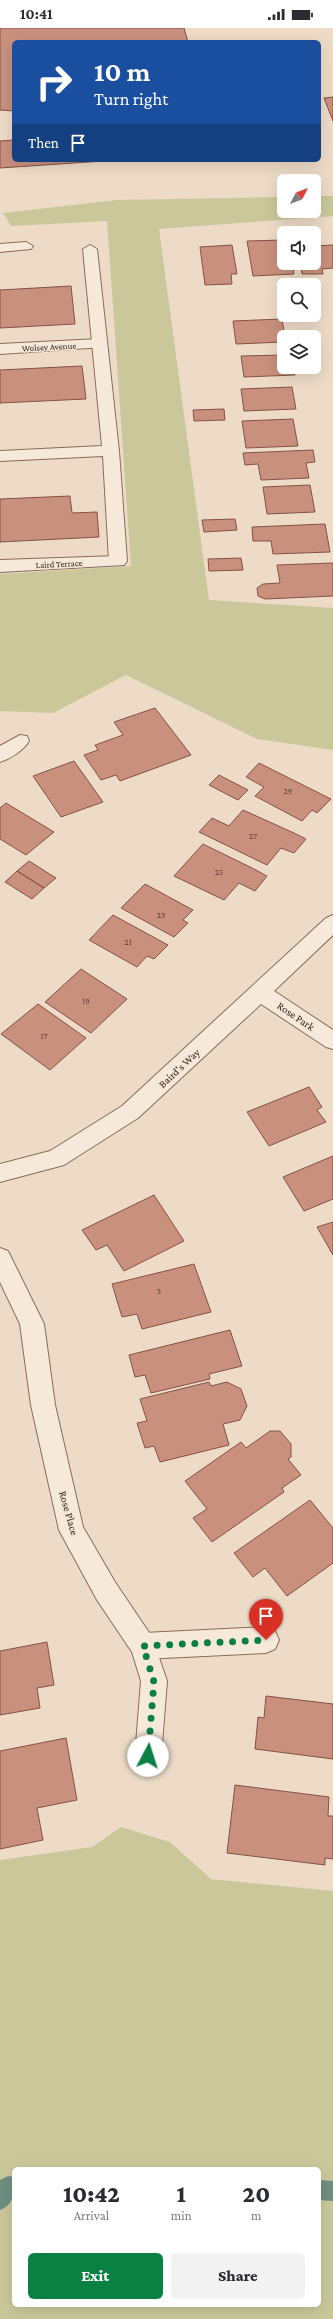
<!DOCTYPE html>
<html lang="en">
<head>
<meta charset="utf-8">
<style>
  body { margin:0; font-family:"Crimson Pro",serif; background:#f2f2f3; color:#2b2b33; height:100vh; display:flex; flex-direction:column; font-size:15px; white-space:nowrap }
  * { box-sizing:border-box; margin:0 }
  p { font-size:13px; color:#7c7c81 }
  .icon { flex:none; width:22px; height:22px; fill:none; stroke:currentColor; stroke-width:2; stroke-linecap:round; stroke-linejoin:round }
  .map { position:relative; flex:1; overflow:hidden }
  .details { position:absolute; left:12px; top:2139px; width:309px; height:140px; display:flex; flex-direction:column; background:#fff; border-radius:6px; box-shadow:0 4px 16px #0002 }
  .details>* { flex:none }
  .banner { position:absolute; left:12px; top:12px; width:309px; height:122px; border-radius:6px; box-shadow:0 4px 16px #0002; background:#1a4fa0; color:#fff; overflow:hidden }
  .needle { width:26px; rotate:49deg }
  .buttons { position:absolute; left:277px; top:146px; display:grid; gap:8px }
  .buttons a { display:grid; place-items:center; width:44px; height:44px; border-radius:6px; background:#fff; box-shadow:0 4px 16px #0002; font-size:20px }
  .pin { position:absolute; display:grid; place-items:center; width:34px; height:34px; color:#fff; margin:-41px -17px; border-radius:50% 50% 50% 0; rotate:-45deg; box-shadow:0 0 4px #0007 }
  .pin .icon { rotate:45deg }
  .me { position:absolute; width:44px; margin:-22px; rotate:5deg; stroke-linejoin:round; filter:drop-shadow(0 0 3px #0008) }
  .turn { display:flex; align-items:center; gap:14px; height:84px; padding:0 16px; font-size:18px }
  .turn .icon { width:52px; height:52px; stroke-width:2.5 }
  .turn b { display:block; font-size:28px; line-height:34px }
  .then { display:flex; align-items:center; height:38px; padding:0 16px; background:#0003; gap:8px; font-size:15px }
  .eta { display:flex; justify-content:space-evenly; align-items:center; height:68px; text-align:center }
  .eta b { font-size:24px; font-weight:800; line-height:28px }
  .button { display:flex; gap:8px; margin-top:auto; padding:8px 16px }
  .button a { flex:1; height:46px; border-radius:6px; background:#0b8043; color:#fff; font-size:16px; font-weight:800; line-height:46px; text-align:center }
  .button a+a { background:#f2f2f3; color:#2b2b33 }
  .status { display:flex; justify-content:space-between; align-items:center; height:28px; padding:0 20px; background:#fff; direction:ltr }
  .status svg { height:11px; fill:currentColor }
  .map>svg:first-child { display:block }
  .green { fill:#cac89b; fill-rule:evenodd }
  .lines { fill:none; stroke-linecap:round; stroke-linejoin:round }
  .stream { fill:#6f8f81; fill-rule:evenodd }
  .building { fill:#c9907e; stroke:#855244 }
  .lane-casing { stroke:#876c5d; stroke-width:2 }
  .street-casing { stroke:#876c5d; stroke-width:2 }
  .lane { fill:#f7e9da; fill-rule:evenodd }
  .street { fill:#f7e9da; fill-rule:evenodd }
  .route { stroke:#0b8043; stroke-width:7; stroke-dasharray:0 12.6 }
  .labels { text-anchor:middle; stroke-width:3; stroke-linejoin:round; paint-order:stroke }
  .far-street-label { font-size:9px; fill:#382720; stroke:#f4e6d6 }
  .number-label { font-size:9px; fill:#5c4138 }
  .street-label { font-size:11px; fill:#382720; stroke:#f4e6d6 }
</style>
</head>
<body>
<div class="status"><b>10:41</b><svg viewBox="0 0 49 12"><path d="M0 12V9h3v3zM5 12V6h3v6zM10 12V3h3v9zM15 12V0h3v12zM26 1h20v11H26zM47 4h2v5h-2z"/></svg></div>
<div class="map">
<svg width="333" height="2291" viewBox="0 0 333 2291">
  <rect width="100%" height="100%" fill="#eddbc7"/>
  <path class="green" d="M314 168H333V188L159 201 209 572 333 580V722L257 711 126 647 53 685 0 683V546L131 538 107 193 11 198 3 185 117 172 284 169V183H314Z
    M121 1799 170 1814 211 1851 333 1863V2291H0V1832L92 1819ZM14 2141H319V2277H14Z"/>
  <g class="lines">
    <path class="stream" d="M8 2148 14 2149C14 2164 15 2176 0 2182V2152Z
      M319 2152 333 2153V2173L319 2172Z"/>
  </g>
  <path class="building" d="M0 0H184L188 14H14V83L0 82Z
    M333 69V93L324 70Z
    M14 112V132H119L0 140V113Z
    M284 212V235H292L294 246 253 248 247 213Z
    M232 217 237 246H231L232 256 205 257 200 219Z
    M333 217V240L322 241 323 246H302L300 235H314V218Z
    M71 258 75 296 0 300V262Z
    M282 291 285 309 284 314 236 316 233 293Z
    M284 327V339H294L295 347 244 349 241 328Z
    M82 338 86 371 0 375V342Z
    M292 359 296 381 244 383 241 361Z
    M224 381 225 392 194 393 193 382Z
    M293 391 298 418 246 420 242 393Z
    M313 422 315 434 306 435 309 450 261 452 258 436 245 437 243 425Z
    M310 457 315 484 267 486 263 459Z
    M70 468 72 485 97 484 99 509 0 514V471Z
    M235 491 237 502 204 504 202 492Z
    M325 496 330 524 273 526 271 513H253L252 499Z
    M241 530 243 542 209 543 208 531Z
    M333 535V568L265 571 258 568 257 560 263 556 280 555 277 537Z
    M155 680 191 727 120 753 116 747 101 752 84 727 98 722 95 717 123 707 114 694Z
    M74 733 103 774 61 789 33 748Z
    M259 735 331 771 317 785 312 782 302 793 255 768 264 759 246 749Z
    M219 747 248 762 238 772 209 757Z
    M6 775 54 804 26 827 0 811V780Z
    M243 782 294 805 306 811 294 825 281 820 267 837 199 804 212 790 229 798Z
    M203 816 252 840 267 848 255 863 239 855 224 872 174 848Z
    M29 833 56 850 44 860 17 843Z
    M17 843 44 860 32 871 5 854Z
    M145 856 193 882 183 892 188 895 174 909 121 880Z
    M113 887 168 917 154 931 147 928 137 939 89 912Z
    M81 941 127 971 91 1005 45 974Z
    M38 976 86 1010 50 1042 1 1006Z
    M309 1059 322 1079 317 1082 326 1094 269 1118 247 1084Z
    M333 1128V1171L304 1183 283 1149Z
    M154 1167 184 1213 124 1243 107 1217 96 1222 82 1202Z
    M333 1194V1227L317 1199Z
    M194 1236 211 1284 142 1301 137 1286 122 1289 112 1256Z
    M230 1302 242 1338 209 1346 210 1351 151 1365 145 1347 135 1349 129 1327Z
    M209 1354 211 1358 227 1354 241 1361 247 1378 240 1392 223 1396 229 1417 160 1434 154 1418 145 1420 137 1395 147 1393 140 1371Z
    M270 1403H280L291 1416V1429L288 1431 301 1447 282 1460 284 1464 212 1514 193 1490 207 1481 185 1453 241 1414 246 1420Z
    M310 1472 333 1500V1535L287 1568 265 1540 253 1549 234 1525Z
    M47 1614 54 1657 37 1660 40 1680 0 1687V1623Z
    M266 1668 333 1676V1731L255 1721 258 1689 264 1690Z
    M66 1710 77 1772 37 1780 43 1812 0 1821V1723Z
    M235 1757 329 1769 328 1788H333V1831L325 1830V1837L227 1825Z"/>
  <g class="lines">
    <g class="lane-casing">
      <path id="lane" d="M26 214 33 218 31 221 0 224V216Z
        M90 217 97 221 119 423 127 533 124 537H112L109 533 103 428 0 433V423L102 418 83 221Z
        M266 1599 275 1603 279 1612 275 1621 266 1625 143 1631 134 1627 130 1618 134 1609 143 1605Z"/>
    </g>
    <g class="street-casing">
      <path id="street" d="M99 311 104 313 107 316 104 319 0 326V316Z
        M118 528 124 529 127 533 124 537 0 544V532Z
        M20 707 27 708 29 713C24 722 10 731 0 734V718Z
        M333 887V907L274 963 333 1002V1021L326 1019 261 976 138 1090 64 1137 0 1154V1136L50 1123 122 1078 326 890Z
        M0 1220 8 1223 44 1296 55 1377 83 1499 115 1554 152 1609 167 1653 161 1729 157 1738 148 1742 139 1738 135 1729 141 1653 132 1624 97 1572 59 1502 31 1377 20 1296 0 1254Z"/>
    </g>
    <use href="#lane" class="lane"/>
    <use href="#street" class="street"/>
  </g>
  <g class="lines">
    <path class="route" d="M148 1728 154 1654 143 1618 266 1612"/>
  </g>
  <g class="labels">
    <g class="far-street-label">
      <text transform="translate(49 319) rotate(-3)" y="3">Wolsey Avenue</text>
      <text transform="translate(59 536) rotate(-3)" y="3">Laird Terrace</text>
    </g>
    <g class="number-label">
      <text x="288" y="766">29</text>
      <text x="253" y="811">27</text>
      <text x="219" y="847">25</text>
      <text x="161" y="890">23</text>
      <text x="128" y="917">21</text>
      <text x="86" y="976">19</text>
      <text x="44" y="1011">17</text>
      <text x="159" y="1266">3</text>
    </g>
    <g class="street-label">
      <text transform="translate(296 988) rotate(34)" y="4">Rose Park</text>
      <text transform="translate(179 1040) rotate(-43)" y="4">Baird's Way</text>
      <text transform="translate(69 1485) rotate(74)" y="4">Rose Place</text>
    </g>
  </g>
</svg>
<div class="buttons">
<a><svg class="needle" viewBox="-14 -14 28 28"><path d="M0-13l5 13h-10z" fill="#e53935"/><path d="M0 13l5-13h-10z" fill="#7c7c81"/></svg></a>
<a><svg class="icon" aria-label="sound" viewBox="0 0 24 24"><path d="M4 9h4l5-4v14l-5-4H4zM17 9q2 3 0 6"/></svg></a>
<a><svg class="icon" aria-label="search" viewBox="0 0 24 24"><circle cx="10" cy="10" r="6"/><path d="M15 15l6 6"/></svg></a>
<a><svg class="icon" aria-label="layers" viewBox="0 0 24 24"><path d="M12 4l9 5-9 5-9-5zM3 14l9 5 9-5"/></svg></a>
</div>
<div class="pin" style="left:266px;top:1612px;background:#d93025"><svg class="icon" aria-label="arrive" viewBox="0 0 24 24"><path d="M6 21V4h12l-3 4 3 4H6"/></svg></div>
<svg class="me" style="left:148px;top:1728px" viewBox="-20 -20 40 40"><circle r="19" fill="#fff"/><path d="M0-13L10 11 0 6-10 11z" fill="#0b8043"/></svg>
<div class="banner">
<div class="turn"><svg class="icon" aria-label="right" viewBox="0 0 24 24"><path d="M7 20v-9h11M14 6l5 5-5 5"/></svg><div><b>10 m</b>Turn right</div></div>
<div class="then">Then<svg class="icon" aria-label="arrive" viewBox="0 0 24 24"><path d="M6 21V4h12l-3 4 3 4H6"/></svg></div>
</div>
<section class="details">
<div class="eta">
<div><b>10:42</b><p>Arrival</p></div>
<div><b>1</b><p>min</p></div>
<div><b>20</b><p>m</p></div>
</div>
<div class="button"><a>Exit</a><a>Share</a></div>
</section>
</div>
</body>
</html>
